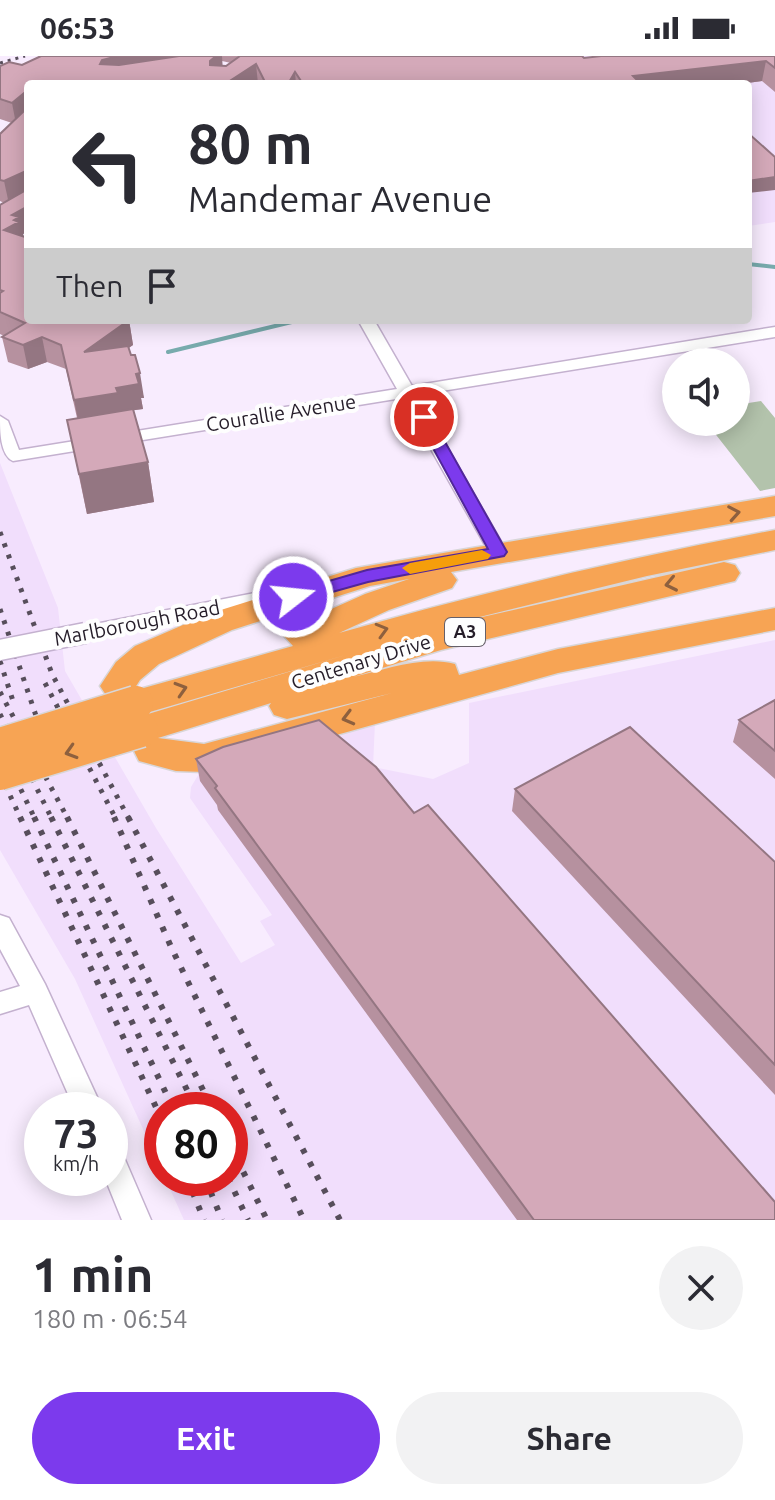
<!DOCTYPE html>
<html lang="en">
<head>
<meta charset="utf-8">
<style>
  body { margin:0; font-family:Ubuntu,sans-serif; background:#f2f2f3; color:#2b2b33; height:100vh; display:flex; flex-direction:column; font-size:30px; white-space:nowrap }
  * { box-sizing:border-box; margin:0 }
  p { font-size:26px; color:#7c7c81 }
  .icon { flex:none; width:44px; height:44px; fill:none; stroke:currentColor; stroke-width:2; stroke-linecap:round; stroke-linejoin:round }
  .map { position:relative; height:1164px; overflow:hidden }
  .panel { display:flex; flex-direction:column; background:#fff; flex:1 }
  .panel>* { flex:none }
  .top-card { position:absolute; left:24px; top:24px; width:728px; height:244px; border-radius:8px; box-shadow:0 4px 20px #0003; background:#fff; color:#2b2b33; overflow:hidden }
  .fabs { position:absolute; left:662px; top:292px; display:grid; gap:16px }
  .fabs a { display:grid; place-items:center; width:88px; height:88px; border-radius:50%; background:#fff; box-shadow:0 4px 20px #0003; font-size:40px }
  .speed { position:absolute; left:24px; top:1036px; display:flex; gap:16px; font-size:40px; font-weight:700; text-align:center }
  .speed>* { display:grid; place-content:center; width:104px; height:104px; border-radius:50%; background:#fff; box-shadow:0 4px 20px #0003; line-height:1 }
  .speed small { font-size:20px; font-weight:400 }
  .speed .limit { border:12px solid #d22; background:#fff; color:#111 }
  .pin { position:absolute; display:grid; place-items:center; width:68px; height:68px; color:#fff; margin:-34px; border:4px solid #fff; border-radius:50%; box-shadow:0 2px 8px #0007 }
  .me { position:absolute; width:88px; margin:-44px; rotate:74deg; stroke-linejoin:round; filter:drop-shadow(0 0 6px #0008) }
  .turn { display:flex; align-items:center; gap:28px; height:168px; padding:0 32px; font-size:36px }
  .turn .icon { width:104px; height:104px; stroke-width:2.5 }
  .turn b { display:block; font-size:56px; line-height:68px }
  .then { display:flex; align-items:center; height:76px; padding:0 32px; background:#0003; gap:16px; font-size:30px }
  .round { display:grid; place-items:center; flex:none; width:84px; height:84px; border-radius:42px; background:#f2f2f3 }
  .headline { display:flex; align-items:center; justify-content:space-between; height:136px; padding:0 32px }
  h1 { font-size:48px; font-weight:700; line-height:60px }
  .action { display:flex; gap:16px; margin-top:auto; padding:16px 32px }
  .action a { flex:1; height:92px; border-radius:48px; background:#7c3aed; color:#fff; font-size:32px; font-weight:700; line-height:92px; text-align:center }
  .action a+a { background:#f2f2f3; color:#2b2b33 }
  .status { display:flex; justify-content:space-between; align-items:center; height:56px; padding:0 40px; background:#fff; direction:ltr }
  .status svg { height:22px; fill:currentColor }
  .map>svg:first-child { display:block }
  .built { fill:#f1defc }
  .green { fill:#b3c3ac }
  .lines { fill:none; stroke-linecap:round; stroke-linejoin:round }
  .stream { stroke:#78abad; stroke-width:4 }
  .minor-casing { stroke:#c4b1cf; stroke-width:3 }
  .trunk-casing { stroke:#d8d6d8; stroke-width:3 }
  .minor { fill:#fff; fill-rule:evenodd }
  .trunk { fill:#f7a454; fill-rule:evenodd }
  .rail-far2 { stroke:#574e5b; stroke-width:3; stroke-dasharray:3 5; stroke-linecap:butt }
  .rail-far1 { stroke:#574e5b; stroke-width:5; stroke-dasharray:4 8; stroke-linecap:butt }
  .rail { stroke:#574e5b; stroke-width:6; stroke-dasharray:5 10; stroke-linecap:butt }
  .minor-bridge-casing { stroke:#c4b1cf; stroke-width:23; stroke-linecap:butt }
  .trunk-bridge-casing { stroke:#d8d6d8; stroke-width:37; stroke-linecap:butt }
  .minor-bridge { stroke:#fff; stroke-width:20 }
  .trunk-bridge { stroke:#f7a454; stroke-width:34 }
  .wall { fill:#b6919f; fill-rule:evenodd }
  .shaded-wall { fill:#947682 }
  .building { fill:#d4a9b9; stroke:#947682; stroke-width:2 }
  .oneway { stroke:#8e603e }
  .route { fill:#7c3aed; stroke:#51269a; stroke-width:2 }
  .slow { fill:#f59e0b }
  .labels { text-anchor:middle; stroke-width:8; stroke-linejoin:round; paint-order:stroke }
  .shield { fill:#fefefe; stroke:#666069; stroke-width:2 }
  .shield-label { font-size:18px; font-weight:bold; fill:#251d29 }
  .street-label { font-size:20px; fill:#251d29; stroke:#fefefe }
</style>
</head>
<body>
<div class="status"><b>06:53</b><svg viewBox="0 0 49 12"><path d="M0 12V9h3v3zM5 12V6h3v6zM10 12V3h3v9zM15 12V0h3v12zM26 1h20v11H26zM47 4h2v5h-2z"/></svg></div>
<div class="map">
<svg width="775" height="1164" viewBox="0 0 775 1164">
  <rect width="100%" height="100%" fill="#f8ecfe"/>
  <path class="built" d="M541 0H775V166L748 170V28H340Z
    M0 407 58 552 65 615 156 772 241 907 275 889 260 865 272 859 190 742 191 731 200 716 375 666 373 711 433 723 469 707V647L775 584V1164H184L165 1122H230V1054H162V1115L75 923 0 794Z"/>
  <path class="green" d="M761 345 775 362V432L760 435 706 366H736V349Z"/>
  <g class="lines">
    <path class="stream" d="M748 208 775 211
      M168 296 300 264"/>
    <g class="minor-casing">
      <path id="minor" d="M358 264H374L412 330 775 271V281L417 339 507 496 498 502 489 496 402 342 13 405C0 399 0 375 0 360L8 365 19 394 397 333Z
        M285 531 295 537 292 542 85 584 75 577 85 570Z
        M0 859 9 862 45 928 103 1054H75L29 949 0 958V936L20 930 0 893Z
        M110 1088 120 1092 151 1164H122L105 1122H110Z"/>
    </g>
    <g class="trunk-casing">
      <path id="trunk" d="M775 440V460L451 516 457 524 452 532 389 554 339 577C483 536 628 502 775 474V494L647 520 447 569 724 506 735 509 740 517 735 525 441 594 353 621C384 614 423 599 455 608L459 619 558 593 775 552V574L558 617 204 716 176 715 139 705 134 695 138 687 128 684 123 674 128 664 349 598 136 660 123 656 118 647 121 642 106 639 100 630 116 606 135 590 208 558 356 512ZM409 523 365 538 289 572 284 580 293 590 133 635 140 624 159 608 232 574 370 530ZM392 637 204 688 158 682 271 647 269 650 274 659 287 663Z"/>
    </g>
    <use href="#minor" class="minor"/>
    <use href="#trunk" class="trunk"/>
    <path class="rail-far2" d="M0 7 25 0"/>
    <path class="rail-far1" d="M0 476 52 618 129 763
      M0 553 57 722
      M0 605 13 645
      M45 627 116 763
      M0 636 68 763
      M0 658 52 763
      M0 690 35 763
      M0 718 21 763"/>
    <path class="rail" d="M20 761 162 1064
      M34 761 174 1054
      M51 761 197 1054
      M67 761 213 1054
      M114 761 172 893 304 1164
      M128 761 340 1164
      M230 1089 267 1164
      M187 1122 204 1164
      M205 1122 222 1164
      M228 1122 248 1164"/>
    <g class="minor-bridge-casing">
      <path id="minor-bridge" d="M0 594 85 577"/>
    </g>
    <g class="trunk-bridge-casing">
      <path id="trunk-bridge" d="M0 689 136 647
        M0 717 141 674"/>
    </g>
    <use href="#minor-bridge" class="minor-bridge"/>
    <use href="#trunk-bridge" class="trunk-bridge"/>
  </g>
  <path class="wall" d="M41 0H582L584 2 775 0V36L762 25 740 28H28V175L23 178 28 264H129L133 289 128 292 144 342H141L143 353 133 354 148 406 154 446 87 458 67 364 77 362 66 313 47 306 28 313 8 306 2 281 4 280 0 278V149L4 147 0 145V78L12 67 0 63V10L22 9ZM222 5 231 7 226 10H222Z
    M775 644V723L733 686 739 664Z
    M196 703 414 757 775 1164H517L218 754 217 749 200 725Z
    M515 733 775 806V1039L512 755Z"/>
  <path class="shaded-wall" d="M118 0H209L105 25 100 8 102 4Z
    M216 0H222L223 16 212 26 210 5Z
    M766 5 762 25 740 28H632L633 20Z
    M256 8 258 28H225Z
    M295 16 296 28H288Z
    M24 37 28 58 16 68 12 47Z
    M24 116 28 133 24 132 26 140 9 148 4 125Z
    M775 121V134L748 137V125Z
    M28 150V175L23 178 24 184 4 174 12 159Z
    M129 264 133 289 88 321 84 296Z
    M42 281 47 306 28 313 23 289Z
    M140 317 144 342H141L143 353 121 356 79 369 74 344 116 332 136 318Z
    M148 406 154 446 87 458 79 418Z"/>
  <path class="building" d="M41 0H118L102 4 100 8 119 9 179 0H216L210 5V9L226 10 240 0H582L584 2 601 0H775V12L766 5 633 20 641 28H303L295 16 288 28H268L265 26 256 8 225 28H28V133L24 132 27 128 24 116 4 125 0 124V78L26 53 27 40 24 37 12 47 0 43V10L9 6 22 9Z
    M748 77 775 101V121L748 125Z
    M28 133V150L12 159 19 161 14 164 19 166 4 174 28 182V264H129L84 296 128 290 131 299H135L140 317 136 318 139 328 116 332 118 337 74 344 61 289 42 281 23 289 2 281 25 267 0 256V237L3 235 0 234V149Z
    M133 353 148 406 79 418 67 364Z
    M775 644V695L739 664Z
    M319 664 376 711 414 757 428 749 775 1146V1164H534L215 732 217 730 196 703 223 691Z
    M630 671 775 806V1009L515 733Z"/>
  <defs><path id="oneway-chevron" d="M-2-3.5L2.5 0L-2 3.5" fill="none" stroke-width="1.6" stroke-linecap="round" stroke-linejoin="round" transform="scale(2)"/></defs>
  <g class="oneway">
    <use href="#oneway-chevron" transform="translate(734 457) rotate(-10)"/>
    <use href="#oneway-chevron" transform="translate(671 528) rotate(168)"/>
    <use href="#oneway-chevron" transform="translate(382 574) rotate(-16)"/>
    <use href="#oneway-chevron" transform="translate(181 633) rotate(-17)"/>
    <use href="#oneway-chevron" transform="translate(348 662) rotate(165)"/>
    <use href="#oneway-chevron" transform="translate(71 696) rotate(163)"/>
  </g>
  <path class="route" d="M424 357 431 361 507 496 504 500 368 526 293 547 287 546 285 541 287 537 367 514 488 493 416 361Z"/>
  <path class="slow" d="M482 494 491 499 488 503 410 518 402 512 410 507Z"/>
  <g class="labels">
    <rect class="shield" x="445" y="562" width="40" height="28" rx="6"/>
    <g class="shield-label">
      <text x="465" y="582">A3</text>
    </g>
    <g class="street-label">
      <text transform="translate(281 357) rotate(-9)" y="7">Courallie Avenue</text>
      <text transform="translate(137 567) rotate(-11)" y="7">Marlborough Road</text>
      <text transform="translate(361 606) rotate(-17)" y="7">Centenary Drive</text>
    </g>
  </g>
</svg>
<div class="fabs">
<a><svg class="icon" aria-label="sound" viewBox="0 0 24 24"><path d="M4 9h4l5-4v14l-5-4H4zM17 9q2 3 0 6"/></svg></a>
</div>
<div class="speed"><div>73<small>km/h</small></div><div class="limit">80</div></div>
<div class="pin" style="left:424px;top:361px;background:#d93025"><svg class="icon" aria-label="arrive" viewBox="0 0 24 24"><path d="M6 21V4h12l-3 4 3 4H6"/></svg></div>
<svg class="me" style="left:293px;top:541px" viewBox="-20 -20 40 40"><circle r="17" fill="#7c3aed" stroke="#fff" stroke-width="3"/><path d="M0-11L8 9 0 5-8 9z" fill="#fff"/></svg>
<div class="top-card">
<div class="turn"><svg class="icon" aria-label="left" viewBox="0 0 24 24"><path d="M17 20v-9H6M10 6l-5 5 5 5"/></svg><div><b>80 m</b>Mandemar Avenue</div></div>
<div class="then">Then<svg class="icon" aria-label="arrive" viewBox="0 0 24 24"><path d="M6 21V4h12l-3 4 3 4H6"/></svg></div>
</div>
</div>
<section class="panel">
<div class="headline"><div><h1>1 min</h1><p>180 m · 06:54</p></div><a class="round"><svg class="icon" aria-label="close" viewBox="0 0 24 24"><path d="M6 6l12 12M18 6L6 18"/></svg></a></div>
<div class="action"><a>Exit</a><a>Share</a></div>
</section>
</body>
</html>
